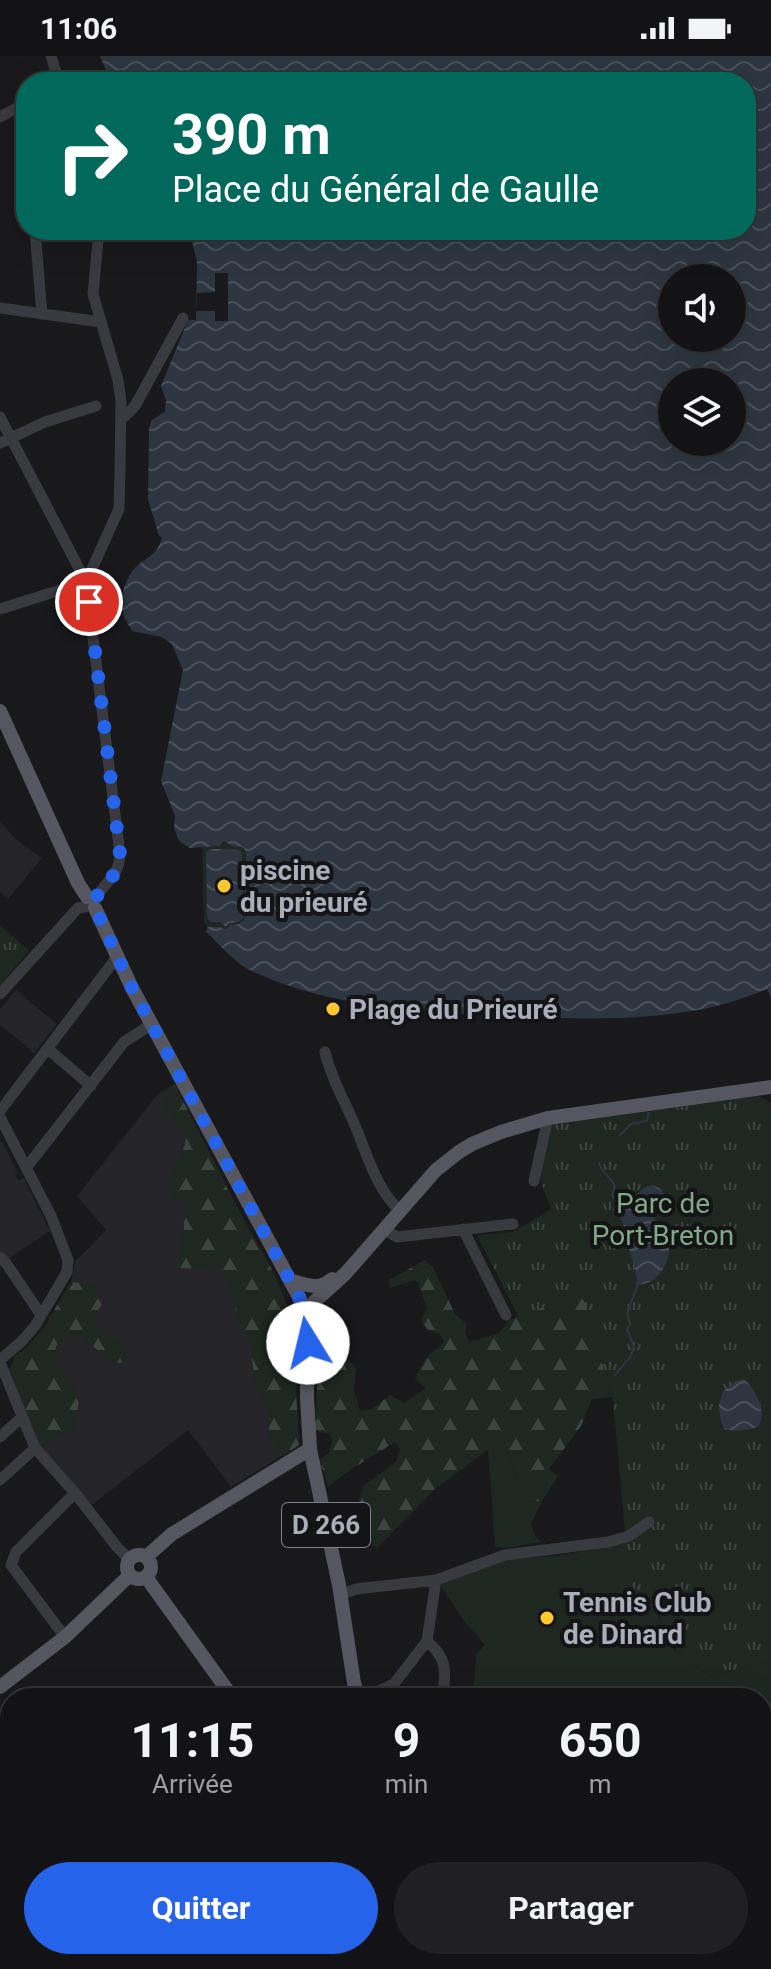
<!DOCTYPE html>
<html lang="fr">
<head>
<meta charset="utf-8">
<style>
  body { margin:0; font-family:Roboto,sans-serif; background:#202022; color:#f1f3f6; height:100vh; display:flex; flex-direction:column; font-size:30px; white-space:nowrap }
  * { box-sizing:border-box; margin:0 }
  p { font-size:26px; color:#9d9ea0 }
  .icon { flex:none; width:44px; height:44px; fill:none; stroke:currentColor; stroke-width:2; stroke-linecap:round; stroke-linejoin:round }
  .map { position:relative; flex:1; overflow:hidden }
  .panel { position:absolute; left:0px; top:1632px; width:772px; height:282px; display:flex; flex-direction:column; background:#131214; border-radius:32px 32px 0 0; box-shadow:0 8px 32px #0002,0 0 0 2px #323234 }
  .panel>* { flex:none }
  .hud { position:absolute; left:16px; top:16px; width:740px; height:168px; border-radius:32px; box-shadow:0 8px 32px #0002,0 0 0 2px #323234; background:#00695c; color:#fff; overflow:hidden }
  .tools { position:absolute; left:658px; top:208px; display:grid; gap:16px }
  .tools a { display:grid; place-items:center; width:88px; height:88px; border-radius:50%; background:#131214; box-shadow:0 8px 32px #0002,0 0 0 2px #323234; font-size:40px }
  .pin { position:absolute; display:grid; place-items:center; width:68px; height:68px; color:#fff; margin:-34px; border:4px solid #fff; border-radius:50%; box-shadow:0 2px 8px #0007 }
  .me { position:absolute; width:88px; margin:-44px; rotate:351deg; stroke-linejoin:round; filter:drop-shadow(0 0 6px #0008) }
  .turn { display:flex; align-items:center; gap:28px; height:168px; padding:0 24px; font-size:36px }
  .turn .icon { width:104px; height:104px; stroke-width:2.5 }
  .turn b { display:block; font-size:56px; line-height:68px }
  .eta { display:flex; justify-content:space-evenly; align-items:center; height:136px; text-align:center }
  .eta b { font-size:48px; font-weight:700; line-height:56px }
  .button { display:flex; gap:16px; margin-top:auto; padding:16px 24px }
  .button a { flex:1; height:92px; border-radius:48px; background:#2563eb; color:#fff; font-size:32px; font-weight:700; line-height:92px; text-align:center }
  .button a+a { background:#202022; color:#f1f3f6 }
  .status { display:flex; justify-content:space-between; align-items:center; height:56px; padding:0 40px; background:#131214; direction:ltr }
  .status svg { height:22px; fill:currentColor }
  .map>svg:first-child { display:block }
  .built { fill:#252428 }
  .green { fill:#1e2720 }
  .forest { fill:url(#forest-firs) }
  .cemetery { fill:url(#cemetery-stones) }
  .park { fill:url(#park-tufts) }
  .water { fill:url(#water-waves); fill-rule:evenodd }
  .pier { fill:#19181b }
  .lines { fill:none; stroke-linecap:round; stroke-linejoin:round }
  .stream { stroke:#2d3640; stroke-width:2 }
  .minor { stroke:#393a40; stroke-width:11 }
  .major { stroke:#55565f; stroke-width:14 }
  .route { stroke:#2563eb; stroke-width:14; stroke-dasharray:0 25.2 }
  .poi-dot { fill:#ffc82d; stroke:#141316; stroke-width:3 }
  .labels { text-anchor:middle; stroke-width:8; stroke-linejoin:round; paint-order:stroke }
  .shield { fill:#141316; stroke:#7d808a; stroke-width:2 }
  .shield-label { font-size:26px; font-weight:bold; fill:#aaaebb }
  .poi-label { font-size:28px; font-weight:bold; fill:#aaaebb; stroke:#141316; text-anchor:start }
  .park-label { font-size:28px; fill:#80a885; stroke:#141316 }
</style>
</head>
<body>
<div class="status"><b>11:06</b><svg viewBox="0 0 49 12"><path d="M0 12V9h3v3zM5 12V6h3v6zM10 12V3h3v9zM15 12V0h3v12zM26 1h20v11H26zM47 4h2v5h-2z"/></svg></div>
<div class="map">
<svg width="771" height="1913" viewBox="0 0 771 1913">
  <defs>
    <pattern id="forest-firs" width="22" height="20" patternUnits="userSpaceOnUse" patternTransform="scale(2)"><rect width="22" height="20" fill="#1e2720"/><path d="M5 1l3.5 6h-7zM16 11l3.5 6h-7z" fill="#3c443e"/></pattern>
    <pattern id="cemetery-stones" width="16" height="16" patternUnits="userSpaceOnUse" patternTransform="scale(2)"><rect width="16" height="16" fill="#1e2720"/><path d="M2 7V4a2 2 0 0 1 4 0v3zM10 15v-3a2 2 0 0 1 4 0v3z" fill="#3c443e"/></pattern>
    <pattern id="park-tufts" width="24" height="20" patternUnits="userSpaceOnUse" patternTransform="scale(2)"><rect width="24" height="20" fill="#1e2720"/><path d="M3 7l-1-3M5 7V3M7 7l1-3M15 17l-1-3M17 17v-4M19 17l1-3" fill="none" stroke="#3c443e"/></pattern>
    <pattern id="water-waves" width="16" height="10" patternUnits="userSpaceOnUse" patternTransform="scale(2)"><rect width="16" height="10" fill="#2d3640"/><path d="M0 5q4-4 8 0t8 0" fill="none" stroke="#49515a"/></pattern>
  </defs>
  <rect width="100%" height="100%" fill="#19181b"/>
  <path class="built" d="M0 766 17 784 42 802 8 843 0 836Z
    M16 934 57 968 34 997 0 969V953Z
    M175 1028 288 1252 293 1280 299 1389 231 1431 188 1374 92 1449 41 1394 10 1313 15 1300 26 1292 43 1273 71 1226 75 1206 106 1174 77 1140 158 1038Z
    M2 1085 18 1117 15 1119 18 1124 24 1122 50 1175 0 1208V1086Z"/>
  <path class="green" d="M224 785 230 790H241L246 796 245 862 242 867 231 868 226 873 220 871H207L204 866 202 791 219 790Z
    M493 1386C510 1397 514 1405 517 1424L525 1427 529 1446 542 1445 531 1467 535 1480 541 1486 508 1492 495 1491 488 1394Z
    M626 1484 672 1592 709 1620 771 1606V1905L697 1904H762V1642H473L476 1598 485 1589 464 1565 439 1527 508 1503 557 1500 606 1491Z"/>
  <path class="forest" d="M177 1033 231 1140 276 1221 288 1252 293 1280 299 1389 283 1400 270 1380 265 1346 255 1329 250 1286 239 1266 228 1224 221 1211 213 1208 202 1213 181 1212 177 1200 184 1173 183 1143 171 1141 168 1127 185 1089 186 1077 160 1049Z
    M425 1204 433 1211 455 1258 467 1268 465 1275 469 1286 499 1277 508 1265 581 1233 612 1341 592 1343 581 1370 549 1413 558 1420 542 1445 529 1446 523 1441 525 1427 517 1424C514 1405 510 1397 493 1386L488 1394 436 1432 377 1492 367 1483 357 1466 358 1450 363 1430 396 1406 400 1393 395 1386 344 1418 328 1431 320 1404 329 1397 332 1385 330 1378 315 1375 318 1316 322 1303 347 1302 356 1312 354 1334 360 1355 372 1353 390 1339 404 1347 426 1332 415 1323C423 1304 428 1298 444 1287L440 1278 427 1273 421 1264 427 1253 418 1227 415 1224 390 1232 389 1224Z
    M71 1226 94 1229 103 1247 93 1261 98 1274 122 1287 128 1295 124 1306 114 1308 81 1280 69 1279 56 1290 54 1306 73 1328 79 1343 75 1373 55 1381 41 1394 35 1385 10 1313 15 1300 26 1292 43 1273Z"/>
  <path class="cemetery" d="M45 1904H294L286 1913H53Z"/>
  <path class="park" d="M0 869 29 895 0 929Z
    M758 1040 771 1047V1606L709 1620C681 1598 668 1595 659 1558L633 1559 613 1345 581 1234 519 1262 477 1179 513 1176 551 1153 542 1129 541 1121 552 1069Z"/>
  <path class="water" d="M100 0H771V942L767 933C742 943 718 951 691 955 631 965 570 963 509 960 427 957 326 951 252 915 236 908 219 888 206 876L207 871H220L226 873 231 868H239L244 864 246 796C242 787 236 793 230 789 228 788 227 786 224 785L219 790 190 792 183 788 178 783 174 772 175 760 161 725 183 614 172 588 162 581 132 575C128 568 122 560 122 552 120 537 127 519 137 510 150 499 157 499 162 481L159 480 148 443 149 373 151 365 165 355 166 344 161 330 188 264H196L197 206 189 174H746V26H111ZM672 222H732V282H672ZM672 326H732V386H672Z
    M210 793H238L242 798 243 862 239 866 229 867 226 871 220 866H211L207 862 206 796Z
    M652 1129C674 1136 660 1149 654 1162 660 1171 668 1179 669 1190 670 1210 655 1231 635 1228L637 1225 635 1212 629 1194V1182L615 1149 632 1143 645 1131Z
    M744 1323C756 1334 768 1357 758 1371 746 1374 735 1377 724 1372 714 1352 719 1327 744 1323Z"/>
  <path class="pier" d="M215 217H228V265H215V255H196L197 237 215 236Z"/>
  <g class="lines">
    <path class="stream" d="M620 1079 631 1068 647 1065 649 1057
      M599 1107C602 1118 611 1121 615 1130L612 1139 617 1149
      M615 1319 631 1300 634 1290 627 1274 630 1268 627 1257 638 1228"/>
    <path class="minor" d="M51 0 59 26
      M0 61 26 47
      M35 174 42 258
      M0 252 101 266
      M121 360H125L135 350 183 262
      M0 361 86 526 120 798C119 821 106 824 96 842
      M0 387 45 366 96 350
      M86 526 119 453 120 415 121 345 118 324 93 238 99 174
      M0 553 86 526
      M0 938 78 852 85 851
      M48 993 91 1030
      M325 996C331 1023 346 1047 356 1072 368 1101 376 1132 400 1155
      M0 1055 117 901
      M0 1061 51 1160 68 1204 67 1216 35 1270 22 1285 0 1304
      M26 1112 124 986 152 968
      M534 1125 548 1062
      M463 1173 506 1259
      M385 1174 397 1181 513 1168
      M0 1201 6 1207 41 1259
      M0 1306 35 1392 75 1437 117 1491 130 1504
      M0 1381 22 1361
      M0 1424 35 1392
      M340 1539 356 1533 436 1524 505 1499 608 1486 629 1480 649 1466
      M65 1581 11 1509 16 1496 75 1437
      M427 1585C449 1604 445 1615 443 1642
      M428 1640 430 1642
      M364 1642 394 1628 427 1585 436 1524
      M304 1904 305 1913
      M396 1913 401 1904"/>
    <path class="major" d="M0 655 78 827 87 841
      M95 852 132 932 300 1243 307 1279V1341L310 1393 339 1529 354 1627 359 1642
      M292 1225C308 1229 318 1235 332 1223
      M304 1255 345 1218 436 1114 459 1096 472 1088 501 1076 548 1062 771 1031
      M127 1511a12 12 0 1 1 24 0a12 12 0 1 1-24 0Z
      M146 1501 172 1478 310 1393
      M146 1521 233 1642
      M0 1631 65 1581 130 1519
      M519 1904 525 1913
      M531 1904 538 1913"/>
  </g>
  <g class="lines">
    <path class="route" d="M89 546 120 798C118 823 106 823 96 842L97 849 95 852 132 932 300 1243 306 1266 308 1287"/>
  </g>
  <g class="poi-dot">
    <circle cx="224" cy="830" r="8"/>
    <circle cx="333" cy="953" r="8"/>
    <circle cx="547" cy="1562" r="8"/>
  </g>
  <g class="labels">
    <rect class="shield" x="282" y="1447" width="88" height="44" rx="6"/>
    <g class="shield-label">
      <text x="326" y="1478">D 266</text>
    </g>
    <g class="poi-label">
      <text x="240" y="824">piscine<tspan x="240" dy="32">du prieuré</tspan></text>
      <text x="349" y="963">Plage du Prieuré</text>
      <text x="563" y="1556">Tennis Club<tspan x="563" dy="32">de Dinard</tspan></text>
    </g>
    <g class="park-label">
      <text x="663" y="1157">Parc de<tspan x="663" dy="32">Port-Breton</tspan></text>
    </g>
  </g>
</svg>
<div class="tools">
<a><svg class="icon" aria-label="sound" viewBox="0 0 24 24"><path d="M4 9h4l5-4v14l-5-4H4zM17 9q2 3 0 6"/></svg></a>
<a><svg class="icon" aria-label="layers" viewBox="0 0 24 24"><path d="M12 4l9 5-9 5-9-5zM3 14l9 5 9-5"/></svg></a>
</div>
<div class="pin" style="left:89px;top:546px;background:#d93025"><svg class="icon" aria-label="arrive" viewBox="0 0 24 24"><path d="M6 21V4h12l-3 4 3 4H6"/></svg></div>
<svg class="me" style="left:308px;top:1287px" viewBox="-20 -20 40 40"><circle r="19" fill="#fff"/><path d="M0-13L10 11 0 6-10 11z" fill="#2563eb"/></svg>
<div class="hud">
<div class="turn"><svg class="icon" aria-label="right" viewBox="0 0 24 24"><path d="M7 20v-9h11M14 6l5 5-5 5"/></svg><div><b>390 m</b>Place du Général de Gaulle</div></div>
</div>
<section class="panel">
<div class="eta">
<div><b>11:15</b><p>Arrivée</p></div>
<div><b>9</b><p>min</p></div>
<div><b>650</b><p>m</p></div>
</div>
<div class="button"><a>Quitter</a><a>Partager</a></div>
</section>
</div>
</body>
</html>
